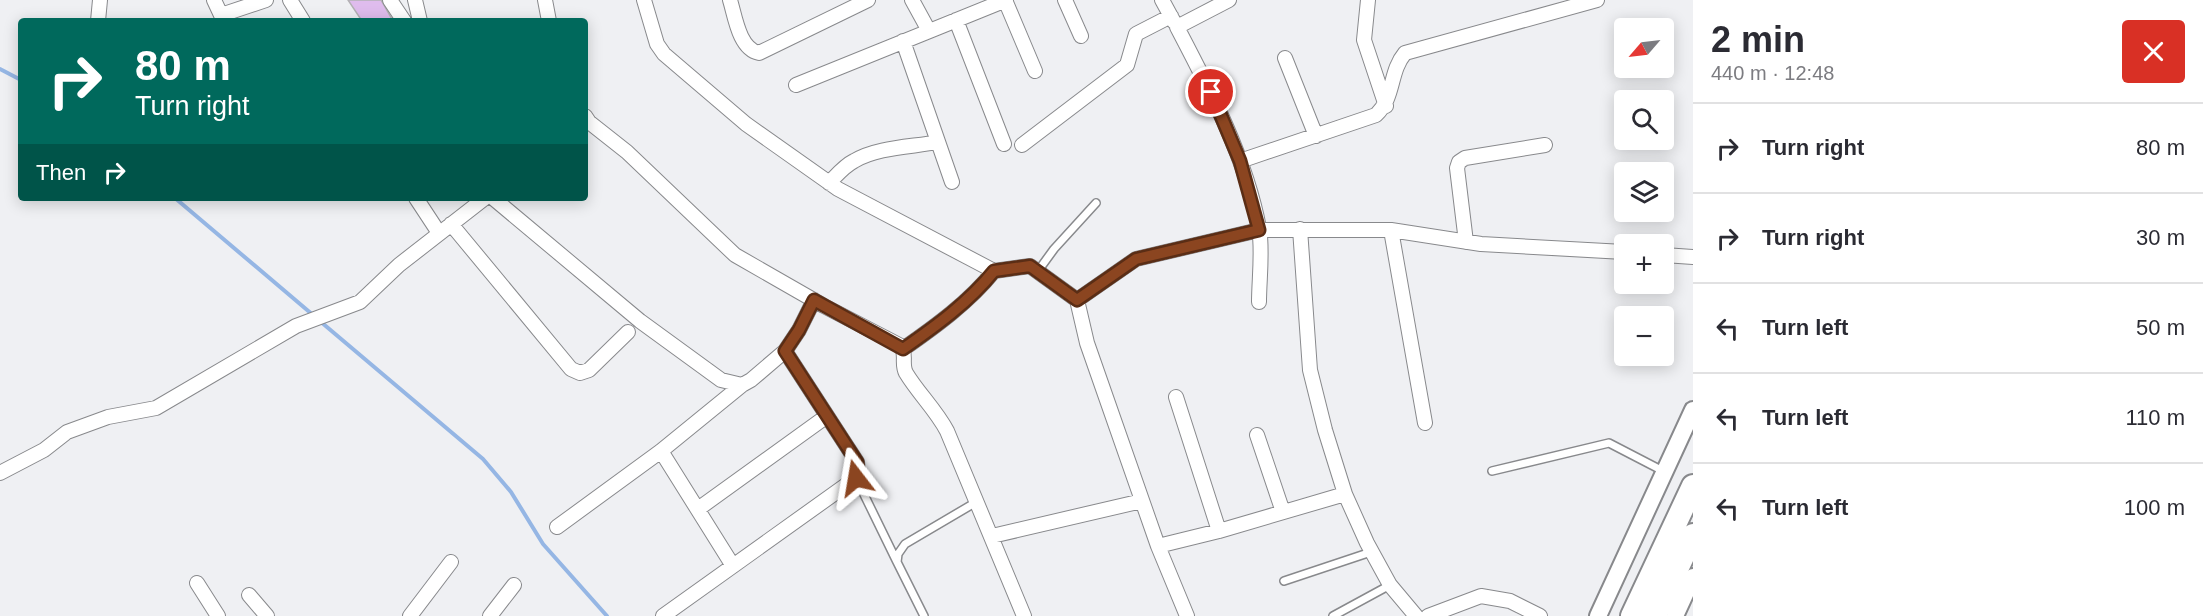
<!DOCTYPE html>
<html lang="en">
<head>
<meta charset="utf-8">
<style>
  body { margin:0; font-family:Arial,sans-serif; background:#f7f7f7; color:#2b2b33; height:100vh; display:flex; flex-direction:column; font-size:22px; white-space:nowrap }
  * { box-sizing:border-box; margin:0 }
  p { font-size:20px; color:#7c7c81 }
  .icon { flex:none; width:33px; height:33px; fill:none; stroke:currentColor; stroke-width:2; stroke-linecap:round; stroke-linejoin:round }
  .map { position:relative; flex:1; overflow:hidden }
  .panel { display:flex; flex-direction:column; background:#fff; width:510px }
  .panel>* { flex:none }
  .hud { position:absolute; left:18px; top:18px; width:570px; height:183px; border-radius:6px; box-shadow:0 3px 15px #0003; background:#00695c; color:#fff; overflow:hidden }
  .needle { width:39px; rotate:242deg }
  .buttons { position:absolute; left:1614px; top:18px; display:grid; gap:12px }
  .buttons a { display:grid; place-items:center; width:60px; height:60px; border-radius:6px; background:#fff; box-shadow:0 3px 15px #0003; font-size:30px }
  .pin { position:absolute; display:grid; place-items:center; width:51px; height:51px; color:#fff; margin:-26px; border:3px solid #fff; border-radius:50%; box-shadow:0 2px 6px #0007 }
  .me { position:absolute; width:66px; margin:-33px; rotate:346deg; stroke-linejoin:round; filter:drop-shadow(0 0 4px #0008) }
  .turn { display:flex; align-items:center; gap:21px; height:126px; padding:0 18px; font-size:27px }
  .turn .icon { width:78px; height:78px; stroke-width:2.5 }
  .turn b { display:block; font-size:42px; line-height:51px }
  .then { display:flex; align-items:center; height:57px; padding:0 18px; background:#0003; gap:12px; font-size:22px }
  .round { display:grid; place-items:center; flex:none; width:63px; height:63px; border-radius:6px; background:#f7f7f7 }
  .head { display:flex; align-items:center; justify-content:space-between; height:102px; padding:0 18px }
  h1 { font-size:36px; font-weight:700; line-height:45px }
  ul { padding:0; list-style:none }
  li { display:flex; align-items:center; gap:18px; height:90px; padding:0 18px; border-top:2px solid #e1e1e2 }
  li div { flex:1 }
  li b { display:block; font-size:22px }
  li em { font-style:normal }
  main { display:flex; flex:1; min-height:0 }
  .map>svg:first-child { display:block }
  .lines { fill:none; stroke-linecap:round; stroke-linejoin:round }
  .stream { stroke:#95b6e4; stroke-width:4 }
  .building { fill:#dfbced; stroke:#b3b1b4; stroke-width:1.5 }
  .service-casing { stroke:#88898c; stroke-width:10 }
  .minor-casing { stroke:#88898c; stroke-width:16 }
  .tertiary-casing { stroke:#88898c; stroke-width:20 }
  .trunk-casing { stroke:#88898c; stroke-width:26 }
  .service { stroke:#fff; stroke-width:7 }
  .minor { stroke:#fff; stroke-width:14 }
  .tertiary { stroke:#fff; stroke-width:16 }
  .trunk { stroke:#fff; stroke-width:22 }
  .route-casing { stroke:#5a2d15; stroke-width:15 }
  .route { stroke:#8b4520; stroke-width:10 }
</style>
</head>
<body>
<main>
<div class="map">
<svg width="1693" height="616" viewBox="0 0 1693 616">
  <rect width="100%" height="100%" fill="#eff0f3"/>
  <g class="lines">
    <path class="stream" d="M0 69 21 80
      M175 198 313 315
      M321 322 483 459 511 492 543 544 607 616"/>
  </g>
  <path class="building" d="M348 0H381L393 21H362Z"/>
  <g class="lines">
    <g class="service-casing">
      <path id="service" d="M1038 271 1054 249 1096 203
        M1492 471 1609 443 1665 472
        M856 478 897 562
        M1284 581 1371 552
        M924 616 897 562 898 554 905 544 978 501
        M1333 616 1390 585"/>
    </g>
    <g class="minor-casing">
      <path id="minor" d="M214 0 221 15 266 0
        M290 0 303 21
        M390 0 404 21
        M415 0 420 21
        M545 0 549 21
        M644 0 657 44 664 54 746 124 838 189 994 271
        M730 0C735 16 739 49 759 53L868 0
        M912 0 929 31
        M1005 0 1035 71
        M1065 0 1081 36
        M1162 0 1174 22
        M1229 0 1177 27C1210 90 1246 158 1259 228 1263 250 1259 280 1259 302
        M1368 0 1364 40 1386 106
        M956 20 1004 144
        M98 21 100 0
        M903 41 952 182
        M1285 58 1316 136
        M796 85 1006 0
        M585 116 589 122 627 152 735 255 824 306 901 346C907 354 901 364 906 373 918 393 936 410 947 431L1024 616
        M1022 145 1127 65 1136 34 1171 16
        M1240 161 1376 115C1395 97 1389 72 1405 53L1597 0
        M829 183C837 175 844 166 854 161 877 147 912 147 938 142
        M416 198 439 233
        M493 198 640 321 721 380 742 385 751 380 785 351 799 330 814 300
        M451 224 571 369 580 373 589 370 628 332
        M1300 229 1310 370 1325 430 1345 494 1367 543 1390 585 1416 616
        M1391 230 1425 423
        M1466 242 1457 168 1459 162 1465 158 1545 145
        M1664 255 1693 257
        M1077 300 1136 259 1259 230H1391L1481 244 1624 252
        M903 349C936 326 969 302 994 271L1030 266 1077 300 1087 343 1158 546 1187 616
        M1176 397 1219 531
        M1257 435 1283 512
        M661 451 733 566
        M0 473 44 450 67 432 108 417 156 408 296 326 360 302 399 265 485 198
        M698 509 827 416
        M557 527 661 451 742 385
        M992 536 1142 501
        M1158 546 1219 531 1345 494
        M197 583 218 616
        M249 595 267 616
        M410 616 451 562
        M490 616 514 585
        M663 616 856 478 858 470 857 462 785 351
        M1428 616 1481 596 1510 601 1540 616"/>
    </g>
    <g class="tertiary-casing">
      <path id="tertiary" d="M1598 616 1693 410
        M1675 616 1693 577"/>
    </g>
    <g class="trunk-casing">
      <path id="trunk" d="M1632 616 1693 486
        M1655 616 1693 535"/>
    </g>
    <use href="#service" class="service"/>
    <use href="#minor" class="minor"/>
    <use href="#tertiary" class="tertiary"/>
    <use href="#trunk" class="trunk"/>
  </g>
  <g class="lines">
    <g class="route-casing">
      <path id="route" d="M856 478 858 470 857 462 785 351 799 330 814 300 903 349C936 326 969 302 994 271L1030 266 1077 300 1136 259 1259 230 1240 161 1211 92"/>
    </g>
    <use href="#route" class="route"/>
  </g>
</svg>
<div class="buttons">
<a><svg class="needle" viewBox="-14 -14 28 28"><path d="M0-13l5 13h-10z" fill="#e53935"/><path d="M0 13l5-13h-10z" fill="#7c7c81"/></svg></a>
<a><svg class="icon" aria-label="search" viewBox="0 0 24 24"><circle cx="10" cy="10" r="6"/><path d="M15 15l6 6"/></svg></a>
<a><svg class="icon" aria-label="layers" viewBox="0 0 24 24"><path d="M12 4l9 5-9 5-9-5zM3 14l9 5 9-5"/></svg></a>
<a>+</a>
<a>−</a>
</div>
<div class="pin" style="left:1211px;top:92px;background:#d93025"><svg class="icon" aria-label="arrive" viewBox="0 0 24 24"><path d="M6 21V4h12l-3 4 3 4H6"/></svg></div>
<svg class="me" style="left:856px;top:478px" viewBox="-20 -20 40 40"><path d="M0-17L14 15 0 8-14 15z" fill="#8b4520" stroke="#fff" stroke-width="4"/></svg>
<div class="hud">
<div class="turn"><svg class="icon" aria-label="right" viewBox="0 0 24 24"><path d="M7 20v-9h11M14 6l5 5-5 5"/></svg><div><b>80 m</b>Turn right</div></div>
<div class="then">Then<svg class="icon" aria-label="right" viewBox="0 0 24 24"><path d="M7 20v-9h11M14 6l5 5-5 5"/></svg></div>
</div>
</div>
<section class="panel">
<div class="head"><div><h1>2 min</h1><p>440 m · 12:48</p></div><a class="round" style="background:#d93025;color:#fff"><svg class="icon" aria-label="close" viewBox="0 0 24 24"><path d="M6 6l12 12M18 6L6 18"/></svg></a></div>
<ul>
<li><svg class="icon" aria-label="right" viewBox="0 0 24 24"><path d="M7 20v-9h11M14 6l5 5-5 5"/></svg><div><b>Turn right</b></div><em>80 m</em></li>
<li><svg class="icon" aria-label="right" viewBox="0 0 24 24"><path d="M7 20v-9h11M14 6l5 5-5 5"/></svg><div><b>Turn right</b></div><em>30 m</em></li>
<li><svg class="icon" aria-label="left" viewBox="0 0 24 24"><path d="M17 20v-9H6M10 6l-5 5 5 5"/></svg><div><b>Turn left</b></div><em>50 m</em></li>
<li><svg class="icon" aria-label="left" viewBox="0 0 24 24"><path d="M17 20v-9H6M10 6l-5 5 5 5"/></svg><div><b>Turn left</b></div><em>110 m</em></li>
<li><svg class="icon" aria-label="left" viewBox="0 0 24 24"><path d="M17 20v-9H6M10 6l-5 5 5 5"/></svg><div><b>Turn left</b></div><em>100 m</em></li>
</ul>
</section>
</main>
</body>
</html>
